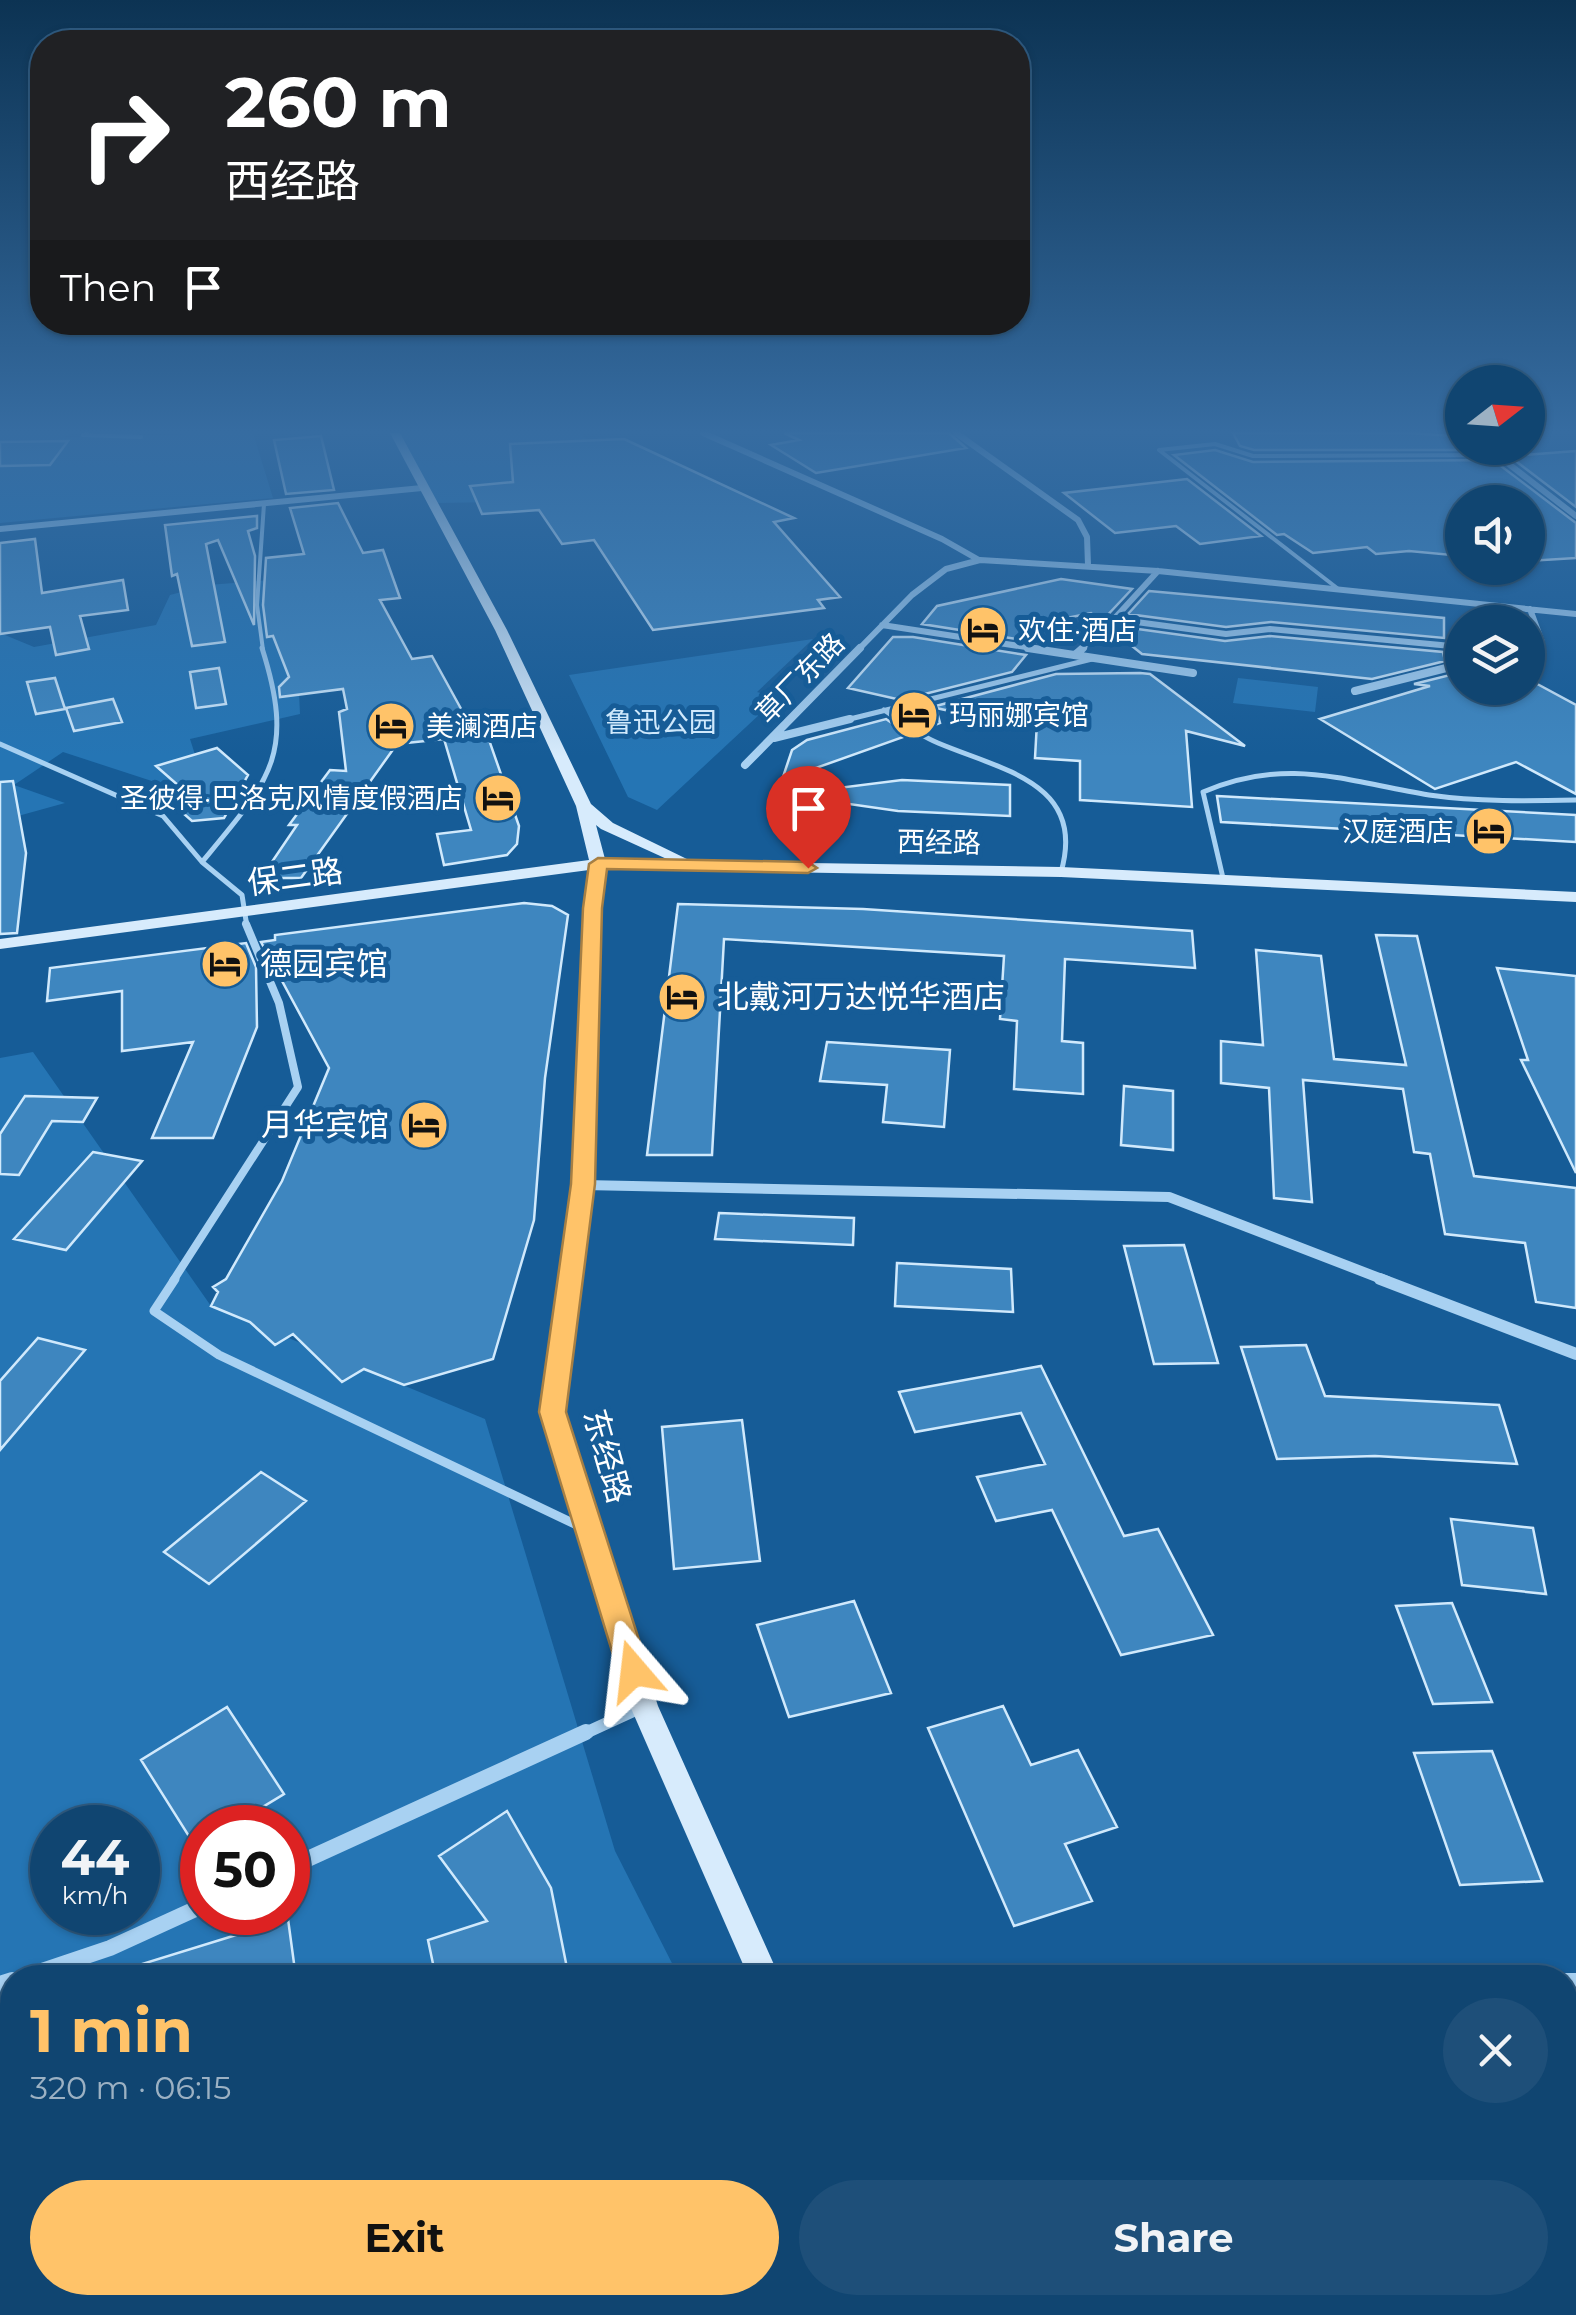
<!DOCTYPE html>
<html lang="en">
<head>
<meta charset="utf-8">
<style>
  body { margin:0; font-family:Montserrat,"Noto Sans SC",sans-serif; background:#1e4f79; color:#f1f3f6; height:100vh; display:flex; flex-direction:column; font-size:38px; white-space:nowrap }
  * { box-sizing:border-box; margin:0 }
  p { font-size:32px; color:#9cb1c3 }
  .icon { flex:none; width:55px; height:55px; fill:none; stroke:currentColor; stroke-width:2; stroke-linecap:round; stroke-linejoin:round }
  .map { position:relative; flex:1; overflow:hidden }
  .sheet { position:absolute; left:0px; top:1965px; width:1578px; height:350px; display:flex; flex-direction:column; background:#104571; border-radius:40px 40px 0 0; box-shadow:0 2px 8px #0004,0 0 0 2px #305d84 }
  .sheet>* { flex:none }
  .guide { position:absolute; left:30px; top:30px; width:1000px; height:305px; border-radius:40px; box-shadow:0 2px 8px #0004,0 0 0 2px #305d84; background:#202124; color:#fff; overflow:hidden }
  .needle { width:65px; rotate:73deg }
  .tools { position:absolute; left:1445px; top:365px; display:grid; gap:20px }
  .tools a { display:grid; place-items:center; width:100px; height:100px; border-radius:50%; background:#104571; box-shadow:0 2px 8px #0004,0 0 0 2px #305d84; font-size:50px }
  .speed { position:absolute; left:30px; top:1805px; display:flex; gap:20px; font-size:50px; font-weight:700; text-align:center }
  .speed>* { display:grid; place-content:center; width:130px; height:130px; border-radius:50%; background:#104571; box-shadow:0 2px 8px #0004,0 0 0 2px #305d84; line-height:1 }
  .speed small { font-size:25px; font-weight:400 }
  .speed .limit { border:15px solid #d22; background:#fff; color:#111 }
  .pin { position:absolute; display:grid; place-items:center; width:85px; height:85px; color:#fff; margin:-102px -42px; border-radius:50% 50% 50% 0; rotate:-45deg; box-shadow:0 0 10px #0007 }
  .pin .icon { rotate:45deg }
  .me { position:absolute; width:110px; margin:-55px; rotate:343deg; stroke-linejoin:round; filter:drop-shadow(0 0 8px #0008) }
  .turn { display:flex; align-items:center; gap:35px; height:210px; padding:0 30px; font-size:45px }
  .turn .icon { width:130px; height:130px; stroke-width:2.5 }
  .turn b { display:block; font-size:70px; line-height:85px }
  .then { display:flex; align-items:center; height:95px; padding:0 30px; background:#0003; gap:20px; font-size:38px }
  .round { display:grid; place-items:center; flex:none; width:105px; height:105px; border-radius:52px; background:#1e4f79 }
  .overview { display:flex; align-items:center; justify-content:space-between; height:170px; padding:0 30px }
  h1 { font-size:60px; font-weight:700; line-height:75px; color:#ffc369 }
  .action { display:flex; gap:20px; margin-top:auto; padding:20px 30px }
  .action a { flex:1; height:115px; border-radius:60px; background:#ffc369; color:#111; font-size:40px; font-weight:700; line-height:115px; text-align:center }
  .action a+a { background:#1e4f79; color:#f1f3f6 }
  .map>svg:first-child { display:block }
  .green { fill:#2575b4; fill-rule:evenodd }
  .building { fill:#3e86bf; stroke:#d0e9fc; stroke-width:2.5 }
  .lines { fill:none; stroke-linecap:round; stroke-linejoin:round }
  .lane-far3 { stroke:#a8d1f2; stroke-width:4 }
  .lane-far2 { stroke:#a8d1f2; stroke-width:5 }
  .lane-far1 { stroke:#a8d1f2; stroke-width:8 }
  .lane { stroke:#a8d1f2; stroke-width:9 }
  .street-far4 { stroke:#a8d1f2; stroke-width:6 }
  .street-far3 { stroke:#a8d1f2; stroke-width:8 }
  .street-far2 { stroke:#a8d1f2; stroke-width:10 }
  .street-far1 { stroke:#a8d1f2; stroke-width:12 }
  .street { stroke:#a8d1f2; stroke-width:16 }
  .secondary { fill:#d7ebfc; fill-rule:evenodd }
  .route { fill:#ffc369; stroke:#a67f44; stroke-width:2.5 }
  .labels { text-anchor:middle; stroke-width:10; stroke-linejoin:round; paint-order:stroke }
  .far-poi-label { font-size:28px; fill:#fff; stroke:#165c97; text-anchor:start }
  .far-street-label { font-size:28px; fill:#fff; stroke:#165c97 }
  .far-park-label { font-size:28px; fill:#d0e9fc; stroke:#165c97 }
  .street-label { font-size:32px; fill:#fff; stroke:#165c97 }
  .poi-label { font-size:32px; fill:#fff; stroke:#165c97; text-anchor:start }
</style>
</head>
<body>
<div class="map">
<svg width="1576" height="2315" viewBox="0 0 1576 2315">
  <rect width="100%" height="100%" fill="#165c97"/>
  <path class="green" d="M0 433 71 434 64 437 253 433 273 498 0 523Z
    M399 433H579L611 459 498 502 436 503Z
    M271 580 298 671 300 714 190 739 198 764 164 785 63 752 14 785 65 803 0 821V633L34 647 156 625 170 595 208 585Z
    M813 639 757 692 777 698 657 810 628 797 569 675Z
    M1238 678 1318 687 1315 712 1233 703Z
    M33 1052 211 1306 485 1419 615 1851 679 1977 12 1978V2302H844L850 2315H0V1058ZM52 1828H138V1912H52ZM202 1828H288V1912H202Z"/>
  <path class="building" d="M949 433 966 448 816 473 771 445 799 440 784 433Z
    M1233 433H1407L1455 436 1464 450H1254L1240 446Z
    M321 436 334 490 286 494 274 440Z
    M624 439 794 518 774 522 840 597 818 600 824 608 653 630 594 540 562 544 539 510 482 514 470 486 513 482 510 444Z
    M68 441 50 465 0 466V442Z
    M1215 450 1253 462 1493 460 1576 523V558L1528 561V502H1462V556L1409 551 1376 554 1367 547 1313 553 1284 534 1277 535 1174 455Z
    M1576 451V507L1509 456Z
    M1187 479 1261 536 1200 544 1176 526 1115 533 1064 493Z
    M338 503 363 553 383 550 400 598 380 600 412 659 432 656 465 716 480 714 519 826 517 844 507 855 444 865 437 834 471 830 444 739 397 744 301 878H261L297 825H289L330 770 346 771 339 712 347 709 343 689 280 697 279 687 289 677 273 636 267 637 263 605 266 558 304 554 290 508Z
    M257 516V528L248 531 255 556 254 625 218 540 206 544 225 642 192 646 177 574 172 576 165 525Z
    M35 539 42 593 123 580 128 610 80 616 89 649 56 655 50 627 0 634V543Z
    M1061 579 1132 589 1101 622 1091 613 1052 621 1036 642 922 624 937 606Z
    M1149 591 1444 618V638L1271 622 1226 627 1128 614Z
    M1116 626 1225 641 1270 636 1443 652 1445 661 1372 679 1142 654 1112 630Z
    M893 637H913L1026 655 1012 672 901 700 848 688Z
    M219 668 226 704 196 708 190 672Z
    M1462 672V688H1528V679L1576 705V794L1516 762 1435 789 1320 719 1430 686 1414 684Z
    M1140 673 1150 674 1245 746 1186 731 1192 807 1080 800V761L1035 758 1038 704 977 717 936 708 940 723 924 729 902 715 1056 674Z
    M55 678 65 709 36 714 27 682Z
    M113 699 122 722 74 731 66 708Z
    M886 719 909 735 782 780 792 750 807 740Z
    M217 748 248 775 224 818 192 821 168 800 187 793 156 766Z
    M902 780 1010 785V816L898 811 814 799V791Z
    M13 781 26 853 17 933 0 934V782Z
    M1217 796 1576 815V842L1221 822Z
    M524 903 552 906 568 915 545 1078 534 1220 493 1359 404 1385 364 1369 342 1382 293 1334 275 1345 250 1322 211 1306 218 1292 213 1287 226 1279 282 1181 329 1068 261 942 275 940V935Z
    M678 904 863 909 1192 931 1195 968 1065 959 1062 1041 1083 1043V1094L1014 1089 1017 1021 1000 1019 1004 956 724 939 712 1155H647Z
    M1376 935 1417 936 1474 1176 1576 1188V1308L1536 1302 1525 1243 1445 1234 1430 1154 1414 1152 1403 1089 1303 1080 1312 1202 1274 1198 1269 1088 1221 1083V1041L1263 1045 1256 950 1321 956 1334 1059 1406 1065Z
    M246 943 256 967 257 1027 213 1138H152L193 1042 122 1051V991L47 1001 50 968Z
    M1497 968 1576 976V1173L1521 1060H1528Z
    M827 1042 950 1050 944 1127 883 1122 887 1085 820 1081Z
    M1124 1086 1173 1091V1150L1121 1145Z
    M25 1096 97 1098 83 1122 52 1121 19 1175 0 1174V1134Z
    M93 1152 142 1161 66 1250 14 1239Z
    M719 1213 854 1218 853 1245 715 1239Z
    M1184 1245 1218 1363 1154 1364 1124 1246Z
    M897 1263 1011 1269 1013 1312 895 1306Z
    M38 1338 85 1350 0 1450V1381Z
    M1306 1345 1325 1396 1499 1405 1517 1464 1375 1456 1277 1459 1241 1347Z
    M1041 1366 1124 1536 1158 1529 1213 1635 1121 1655 1052 1510 996 1521 977 1477 1045 1464 1021 1413 915 1432 899 1392Z
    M742 1420 760 1561 674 1569 662 1427Z
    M261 1472 306 1501 209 1584 164 1552Z
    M1451 1519 1533 1528 1546 1594 1462 1585Z
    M854 1601 891 1693 789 1717 757 1625Z
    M1452 1603 1492 1702 1433 1704 1396 1606Z
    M1003 1706 1031 1765 1078 1750 1117 1827 1065 1844 1092 1901 1014 1926 928 1728Z
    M227 1707 284 1794 228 1828H202V1857L141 1760Z
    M1492 1751 1542 1881 1460 1885 1414 1753Z
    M507 1811 551 1888 569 1978H436L428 1940 487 1921 439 1856Z
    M288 1919 296 1978H117L116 1972Z"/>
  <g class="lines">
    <path class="lane-far3" d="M87 433 83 435 141 437
      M1337 588 1159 450 1215 444 1253 456 1492 455
      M263 650 257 605 264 504"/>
    <path class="lane-far2" d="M884 710C902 722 918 735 938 743 1002 770 1087 783 1061 872
      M850 719 1096 658
      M0 744 163 816 202 862 242 895 247 927
      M202 862C270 780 296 755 262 648
      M1223 878 1203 792C1288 756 1344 781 1429 795 1478 802 1527 801 1576 800"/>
    <path class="lane-far1" d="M173 1281 298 1087 279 1003 246 924"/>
    <path class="lane" d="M175 1279 154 1311 219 1355 581 1527"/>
    <path class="street-far4" d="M703 433 942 539 979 560
      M956 433 1078 520 1087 537 1088 565
      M1488 448 1576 516
      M0 529 422 488
      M1114 619 1158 571
      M882 625 1045 650
      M1528 646 1542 642 1530 609
      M858 650 912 595 946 569 980 560 1158 571 1576 614
      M1080 650 1114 619 1226 634 1270 629 1462 647"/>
    <path class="street-far3" d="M1028 648 1193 673
      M1076 654 1083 648
      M1355 691 1462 664
      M774 738 850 719
      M745 765 860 648"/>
    <path class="street-far2" d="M584 1185 1169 1197 1387 1281"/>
    <path class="street-far1" d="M1380 1279 1576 1354
      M581 1735 642 1707"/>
    <path class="street" d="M288 1868 586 1732
      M21 1978 110 1948 202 1906
      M1444 1978H1450
      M1565 1981H1576
      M0 1984 12 1980"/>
    <path class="secondary" d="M390 433H400L507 630 591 804 613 823 691 861 1061 867 1576 892V902L1061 877 605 869 600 908 593 1185 564 1412 658 1706 780 1978H749L630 1706 540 1412 573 1185 584 908 589 870 0 949V939L589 860 576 806 495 630ZM596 825 601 829 669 860 605 859Z
      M916 2302H954L959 2315H921Z"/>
  </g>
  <linearGradient id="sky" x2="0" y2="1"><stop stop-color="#0c3353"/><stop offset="0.57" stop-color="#366ca1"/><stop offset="1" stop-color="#366ca1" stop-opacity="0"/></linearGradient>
  <rect width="1576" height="757" fill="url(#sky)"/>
  <path class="route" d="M598 858 808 862 817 868 808 873 607 869 602 908 595 1184 566 1412 649 1671 644 1680 634 1684 623 1680 618 1671 539 1412 571 1184 583 908 589 864Z"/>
  <defs>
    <g id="hotel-disc" transform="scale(2.5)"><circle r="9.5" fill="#ffc369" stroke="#165c97"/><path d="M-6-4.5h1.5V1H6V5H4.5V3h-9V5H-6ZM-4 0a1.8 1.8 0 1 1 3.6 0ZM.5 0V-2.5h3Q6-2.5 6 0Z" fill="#111"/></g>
  </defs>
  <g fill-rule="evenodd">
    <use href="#hotel-disc" x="983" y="630"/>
    <use href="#hotel-disc" x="914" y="715"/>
    <use href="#hotel-disc" x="391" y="726"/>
    <use href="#hotel-disc" x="498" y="798"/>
    <use href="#hotel-disc" x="1489" y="831"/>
    <use href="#hotel-disc" x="225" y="964"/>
    <use href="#hotel-disc" x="682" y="997"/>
    <use href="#hotel-disc" x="424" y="1125"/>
  </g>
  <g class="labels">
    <g class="far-poi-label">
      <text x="1018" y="640">欢住·酒店</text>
      <text x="949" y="725">玛丽娜宾馆</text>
      <text x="426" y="736">美澜酒店</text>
      <text x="463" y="808" text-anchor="end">圣彼得·巴洛克风情度假酒店</text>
      <text x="1454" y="841" text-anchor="end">汉庭酒店</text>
    </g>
    <g class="far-street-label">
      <text transform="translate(800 678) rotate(-46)" y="10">草厂东路</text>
      <text transform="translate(939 842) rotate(1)" y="10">西经路</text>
    </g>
    <g class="far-park-label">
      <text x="661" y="732">鲁迅公园</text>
    </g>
    <g class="street-label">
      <text transform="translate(295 877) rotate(-8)" y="11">保二路</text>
      <text transform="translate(607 1456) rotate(74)" y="11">东经路</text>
    </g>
    <g class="poi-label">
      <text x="260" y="975">德园宾馆</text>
      <text x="717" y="1008">北戴河万达悦华酒店</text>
      <text x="389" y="1136" text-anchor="end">月华宾馆</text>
    </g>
  </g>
</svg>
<div class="tools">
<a><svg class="needle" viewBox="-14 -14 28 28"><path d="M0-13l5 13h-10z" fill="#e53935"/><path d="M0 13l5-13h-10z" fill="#9cb1c3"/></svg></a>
<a><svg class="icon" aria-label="sound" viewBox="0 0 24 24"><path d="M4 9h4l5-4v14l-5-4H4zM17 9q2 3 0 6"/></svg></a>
<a><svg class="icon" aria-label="layers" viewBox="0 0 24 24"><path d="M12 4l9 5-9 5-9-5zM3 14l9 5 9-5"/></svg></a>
</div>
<div class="speed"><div>44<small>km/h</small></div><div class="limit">50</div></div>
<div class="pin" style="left:808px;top:868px;background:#d93025"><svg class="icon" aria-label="arrive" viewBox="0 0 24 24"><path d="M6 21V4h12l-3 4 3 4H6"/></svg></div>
<svg class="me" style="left:634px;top:1671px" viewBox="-20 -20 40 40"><path d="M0-17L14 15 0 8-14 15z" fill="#ffc369" stroke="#fff" stroke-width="4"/></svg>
<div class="guide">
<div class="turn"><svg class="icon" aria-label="right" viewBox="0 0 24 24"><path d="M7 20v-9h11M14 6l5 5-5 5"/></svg><div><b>260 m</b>西经路</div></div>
<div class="then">Then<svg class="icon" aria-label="arrive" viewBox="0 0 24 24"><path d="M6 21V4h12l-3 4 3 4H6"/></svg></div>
</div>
<section class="sheet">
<div class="overview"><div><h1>1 min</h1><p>320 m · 06:15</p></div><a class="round"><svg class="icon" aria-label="close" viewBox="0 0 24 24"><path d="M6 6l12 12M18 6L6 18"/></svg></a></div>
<div class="action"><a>Exit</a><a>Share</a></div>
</section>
</div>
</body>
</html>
